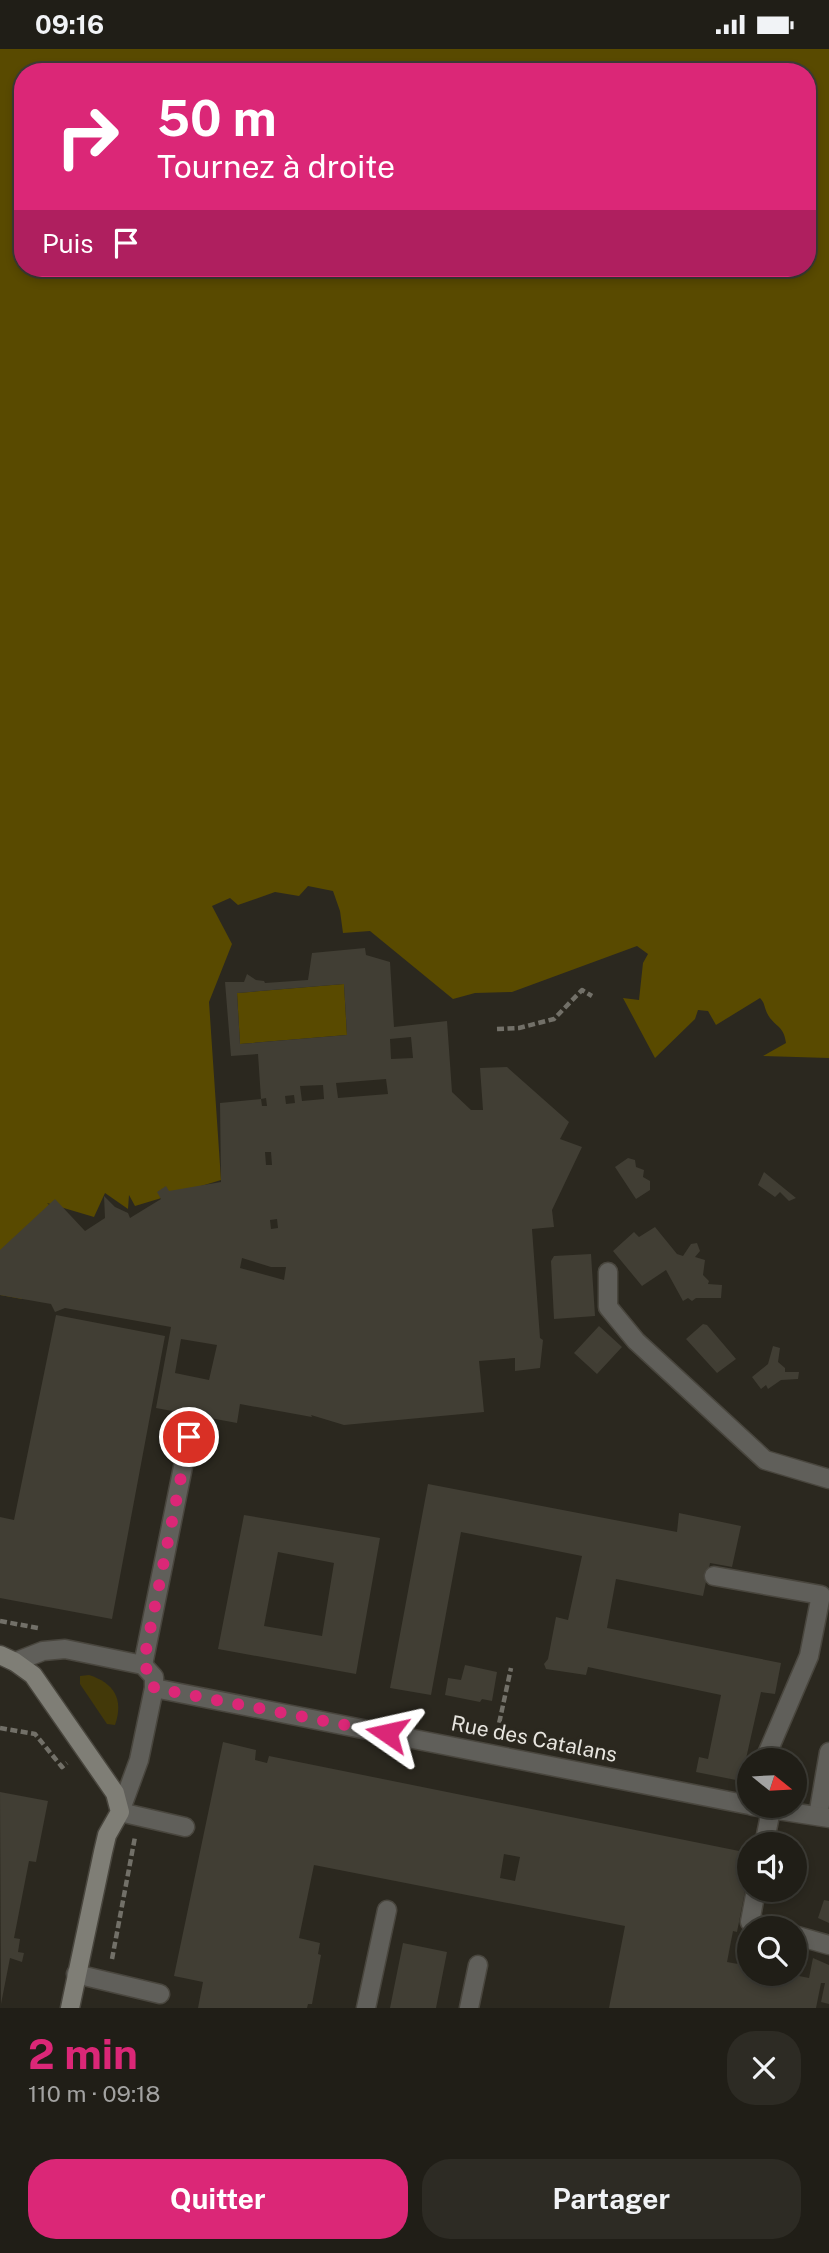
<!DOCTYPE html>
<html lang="fr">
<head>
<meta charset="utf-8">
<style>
  body { margin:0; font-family:"Public Sans",sans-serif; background:#2d2b24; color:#f1f3f6; height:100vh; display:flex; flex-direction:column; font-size:26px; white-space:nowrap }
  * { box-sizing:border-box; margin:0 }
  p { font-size:23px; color:#a2a2a1 }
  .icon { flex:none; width:38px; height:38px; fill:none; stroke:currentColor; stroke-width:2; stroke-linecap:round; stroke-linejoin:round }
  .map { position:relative; height:1959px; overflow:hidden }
  .side { display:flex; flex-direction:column; background:#201e17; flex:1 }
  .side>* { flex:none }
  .guide { position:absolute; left:14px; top:14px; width:802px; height:214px; border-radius:28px; box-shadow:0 4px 10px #0003,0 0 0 2px #3d3c36; background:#db2777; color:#fff; overflow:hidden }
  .needle { width:46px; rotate:108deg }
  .controls { position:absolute; left:737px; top:1699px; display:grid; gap:14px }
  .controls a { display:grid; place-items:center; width:70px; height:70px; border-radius:50%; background:#201e17; box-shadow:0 4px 10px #0003,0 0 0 2px #3d3c36; font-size:35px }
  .pin { position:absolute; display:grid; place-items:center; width:60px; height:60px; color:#fff; margin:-30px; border:4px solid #fff; border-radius:50%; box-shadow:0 2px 7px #0007 }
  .me { position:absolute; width:77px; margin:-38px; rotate:281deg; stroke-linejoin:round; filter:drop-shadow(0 0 5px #0008) }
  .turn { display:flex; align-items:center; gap:24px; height:147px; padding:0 28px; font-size:32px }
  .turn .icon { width:91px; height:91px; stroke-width:2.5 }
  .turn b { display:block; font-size:49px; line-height:60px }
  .then { display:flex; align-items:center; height:66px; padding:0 28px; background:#0003; gap:14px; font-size:26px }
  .round { display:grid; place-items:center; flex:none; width:74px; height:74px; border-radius:28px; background:#2d2b24 }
  .head { display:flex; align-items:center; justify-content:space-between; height:119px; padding:0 28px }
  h1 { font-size:42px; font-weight:700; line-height:52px; color:#db2777 }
  .button { display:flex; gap:14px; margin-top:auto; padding:14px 28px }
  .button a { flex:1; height:80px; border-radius:28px; background:#db2777; color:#fff; font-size:28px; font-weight:700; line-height:80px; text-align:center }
  .button a+a { background:#2d2b24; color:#f1f3f6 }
  .status { display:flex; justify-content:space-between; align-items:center; height:49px; padding:0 35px; background:#201e17; direction:ltr }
  .status svg { height:19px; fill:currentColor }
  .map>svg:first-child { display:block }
  .green { fill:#433909 }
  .water { fill:#594a00; fill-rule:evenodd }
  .building { fill:#413e34; fill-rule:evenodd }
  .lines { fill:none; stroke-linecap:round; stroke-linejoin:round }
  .service-casing { stroke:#49463e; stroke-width:21 }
  .minor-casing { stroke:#49463e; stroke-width:21 }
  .secondary-casing { stroke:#49463e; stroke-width:21 }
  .path { stroke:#727068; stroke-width:4.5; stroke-dasharray:7 3.5; stroke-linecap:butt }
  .service { stroke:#605f5a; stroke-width:18 }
  .minor { stroke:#605f5a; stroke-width:18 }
  .secondary { stroke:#7f7e76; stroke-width:18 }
  .route { stroke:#db2777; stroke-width:12; stroke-dasharray:0 21.6 }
  .labels { text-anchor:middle; stroke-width:7; stroke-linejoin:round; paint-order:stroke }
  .street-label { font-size:21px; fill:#e7e5df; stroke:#2b281f }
</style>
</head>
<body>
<div class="status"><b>09:16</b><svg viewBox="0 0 49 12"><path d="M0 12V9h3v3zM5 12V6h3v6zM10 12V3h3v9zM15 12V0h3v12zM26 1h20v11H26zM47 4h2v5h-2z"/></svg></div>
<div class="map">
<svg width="829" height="1959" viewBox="0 0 829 1959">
  <rect width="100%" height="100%" fill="#2b281f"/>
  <path class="green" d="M89 1626C114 1634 124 1650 115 1676L107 1675 80 1635V1627Z"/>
  <path class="water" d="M0 0H829V1009L763 1007 786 994C784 976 774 978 767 964 764 958 765 954 760 949L716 976 708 962 698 961 695 970 655 1009 623 949 639 951 643 914 648 905 637 897 512 943 475 944 453 950 370 882 343 884 340 862 333 842 308 837 299 847 275 843 238 856 230 849 212 857 232 895 209 953 221 1131 135 1157 129 1146 128 1160 105 1144 94 1168 47 1154 57 1163 24 1229 22 1250 0 1246ZM23 23H807V219H23Z
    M344 935 347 986 240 995 237 944Z"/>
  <path class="building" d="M365 899 366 906 390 913 394 978 447 972 452 1043 471 1061H483L480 1019 507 1018 569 1073 560 1090 582 1098 552 1161 554 1178 532 1180 540 1289 543 1291 540 1319 515 1322V1309L479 1312 484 1363 344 1376 311 1366 312 1368 240 1355 237 1374 156 1359 171 1278 65 1259 55 1263 51 1255 0 1246V1201L55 1150 85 1182 105 1169 104 1147 115 1158 128 1164 130 1169 161 1150 157 1143 166 1137 169 1142 221 1133 220 1054 261 1050 262 1057H267L266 1049 261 1050 258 1005 231 1007 225 933H244L247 925 256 931 264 932 265 934 308 931 312 904ZM344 935 347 986 240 995 237 944ZM411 988 413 1009 391 1010 390 990ZM386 1030 388 1045 338 1049 336 1034ZM323 1036 324 1050 302 1052 300 1037ZM294 1046 295 1054 286 1055 285 1047ZM265 1103H271L272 1116H266ZM277 1170 278 1179 271 1180 270 1171ZM242 1209 271 1218H286L284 1231 240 1219ZM181 1290 217 1296 209 1331 175 1324Z
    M628 1109 635 1111 636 1118 644 1121 643 1128 650 1132V1141L636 1150 615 1118Z
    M764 1123 796 1149 789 1152 780 1143 775 1148 758 1136Z
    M655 1178 677 1205 683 1207 691 1195 697 1194 700 1202 695 1208 705 1211 703 1226 709 1232 708 1235 722 1236 721 1249H696L692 1252 688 1249 683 1252 666 1221 642 1237 613 1202 634 1183 639 1188Z
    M591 1205 595 1267 554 1270 551 1212 554 1207Z
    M56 1266 165 1287 112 1570 0 1549V1468L14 1471Z
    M703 1275 707 1276 736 1310 717 1324 686 1290Z
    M599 1277 622 1298 597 1325 574 1304Z
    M773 1297 780 1299 778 1313 785 1319V1323H799L798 1330 781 1331 768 1340 766 1336 761 1340 752 1328 768 1315Z
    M428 1435 677 1483 679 1464 741 1477 732 1518 710 1514 703 1547 616 1530 607 1579 781 1614 775 1645 761 1643 741 1732 696 1723 699 1708 708 1710 721 1646 588 1618 586 1626 546 1620 544 1615 548 1610 556 1568 568 1571 582 1507 461 1483 431 1646 390 1639Z
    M244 1466 380 1489 356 1625 218 1600ZM278 1503 334 1514 322 1587 264 1577Z
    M465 1616 497 1623 492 1652 482 1650 480 1653 445 1646 448 1629 461 1631Z
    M223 1693 256 1701 255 1711 267 1714 269 1707 749 1804V1822L737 1883 733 1882 727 1913 749 1917V1925H789L809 1929 813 1909 829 1916V1955L821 1953 825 1934H821L816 1959H609L625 1877 314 1816 299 1889 320 1894 318 1905 321 1906 312 1955H308L307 1959H198L203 1933 174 1927ZM504 1805 520 1808 515 1832 500 1829Z
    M0 1743 48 1752 36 1813 29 1812 14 1889 20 1890 18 1903 24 1904 22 1913 10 1909 1 1955Z
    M824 1851 829 1852V1874L818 1869Z
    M403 1894 447 1903 436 1959H390Z"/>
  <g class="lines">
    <g class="service-casing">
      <path id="service" d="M608 1223V1258L636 1292 765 1411 829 1430
        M714 1527 821 1546 809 1607 764 1712
        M143 1616 189 1388
        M120 1763 185 1778
        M818 1767 829 1703
        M764 1796 771 1761
        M756 1841 750 1873 773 1880
        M794 1886 829 1896
        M76 1925 160 1945
        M366 1959 387 1861
        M469 1959 478 1916"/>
    </g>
    <g class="minor-casing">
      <path id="minor" d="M15 1613 43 1602 65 1600 143 1616 154 1628V1639L139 1711 120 1763
        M154 1639 749 1756
        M752 1757 829 1769"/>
    </g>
    <g class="secondary-casing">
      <path id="secondary" d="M0 1606 15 1613 33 1626 115 1744 120 1763 107 1786 103 1803 70 1959"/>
    </g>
    <path class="path" d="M497 980 519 979 554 970 582 941 592 947
      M0 1572 38 1579
      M0 1679 35 1685 62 1718 67 1714
      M497 1684 511 1619
      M112 1910 135 1788"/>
    <use href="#service" class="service"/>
    <use href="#minor" class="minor"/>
    <use href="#secondary" class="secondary"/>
  </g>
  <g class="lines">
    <path class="route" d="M189 1388 143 1616 154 1628V1639L387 1684"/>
  </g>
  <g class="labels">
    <g class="street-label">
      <text transform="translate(534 1690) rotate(11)" y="7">Rue des Catalans</text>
    </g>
  </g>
</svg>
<div class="controls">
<a><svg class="needle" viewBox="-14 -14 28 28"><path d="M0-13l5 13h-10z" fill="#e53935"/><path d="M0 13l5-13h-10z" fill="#a2a2a1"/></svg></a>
<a><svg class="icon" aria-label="sound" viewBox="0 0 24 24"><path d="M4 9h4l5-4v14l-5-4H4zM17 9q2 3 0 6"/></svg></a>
<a><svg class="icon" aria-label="search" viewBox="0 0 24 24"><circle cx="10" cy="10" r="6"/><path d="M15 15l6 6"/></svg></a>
</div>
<div class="pin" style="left:189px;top:1388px;background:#d93025"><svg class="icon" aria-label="arrive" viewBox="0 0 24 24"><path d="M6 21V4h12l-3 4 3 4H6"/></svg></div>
<svg class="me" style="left:387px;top:1684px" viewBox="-20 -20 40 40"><path d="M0-17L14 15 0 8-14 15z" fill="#db2777" stroke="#fff" stroke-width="4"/></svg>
<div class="guide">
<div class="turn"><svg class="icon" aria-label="right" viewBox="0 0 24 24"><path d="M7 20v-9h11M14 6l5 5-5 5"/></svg><div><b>50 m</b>Tournez à droite</div></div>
<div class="then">Puis<svg class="icon" aria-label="arrive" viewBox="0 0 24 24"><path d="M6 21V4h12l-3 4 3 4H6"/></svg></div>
</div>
</div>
<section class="side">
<div class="head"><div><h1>2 min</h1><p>110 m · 09:18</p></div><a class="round"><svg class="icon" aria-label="close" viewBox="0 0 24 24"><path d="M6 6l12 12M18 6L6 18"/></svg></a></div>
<div class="button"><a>Quitter</a><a>Partager</a></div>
</section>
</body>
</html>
